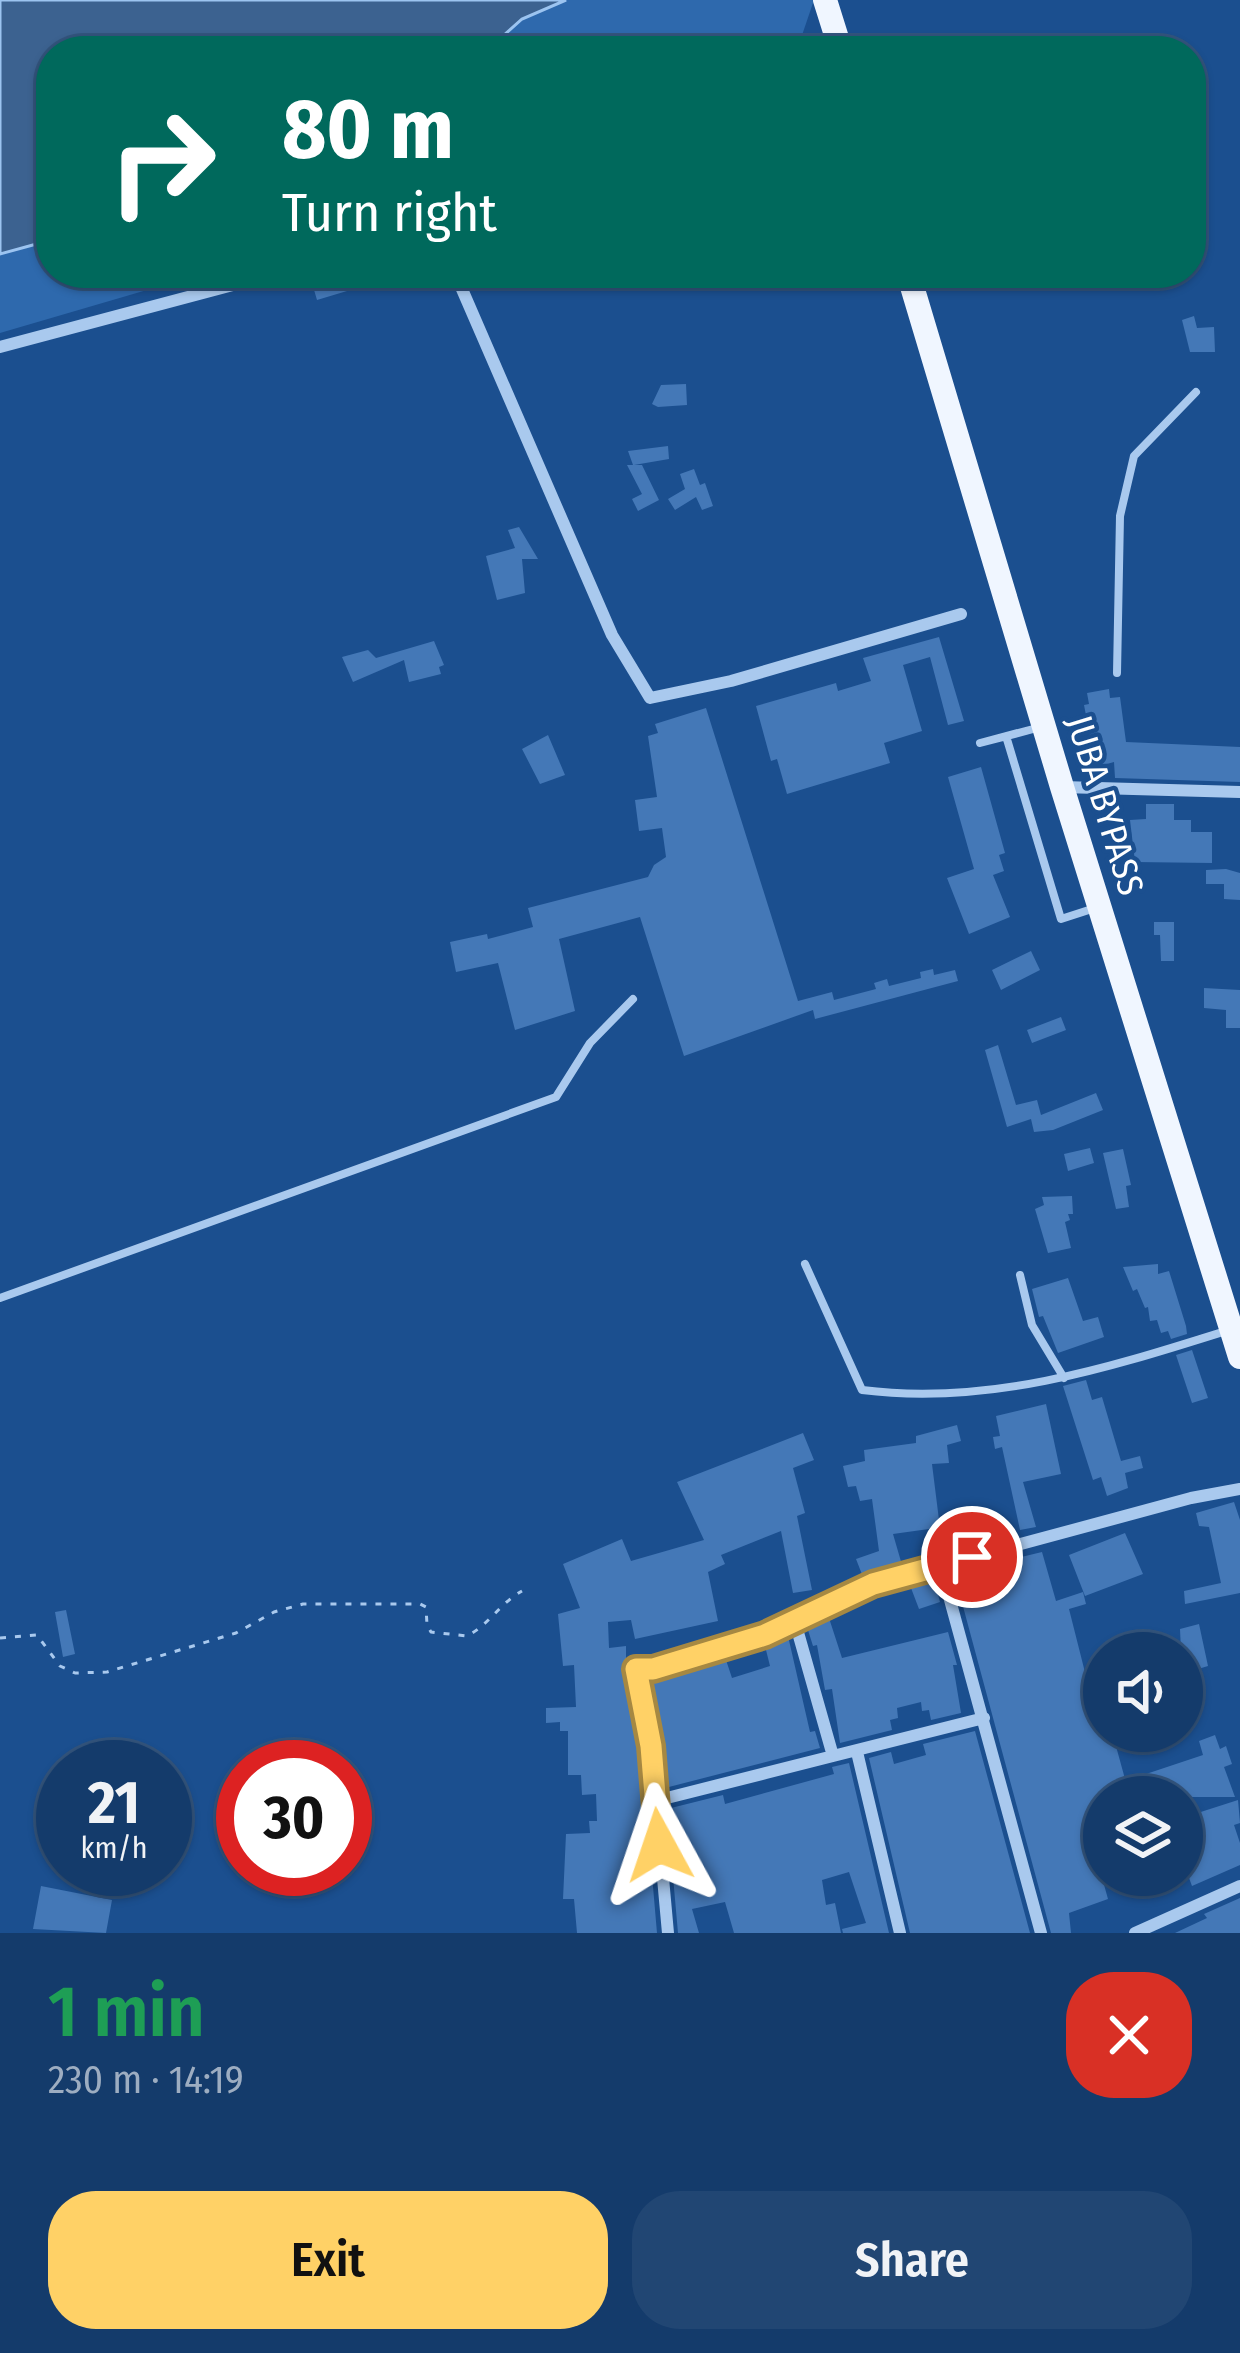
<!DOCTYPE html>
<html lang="en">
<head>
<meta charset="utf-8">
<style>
  body { margin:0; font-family:"Fira Sans Condensed",sans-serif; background:#214673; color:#f1f3f6; height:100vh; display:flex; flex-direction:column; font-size:45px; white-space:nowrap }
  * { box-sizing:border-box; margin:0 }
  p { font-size:39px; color:#9dadc1 }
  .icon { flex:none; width:66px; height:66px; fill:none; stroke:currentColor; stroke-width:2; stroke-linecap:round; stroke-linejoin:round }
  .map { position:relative; height:1933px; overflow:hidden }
  .panel { display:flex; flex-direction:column; background:#143b6b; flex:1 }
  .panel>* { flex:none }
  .banner { position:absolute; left:36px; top:36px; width:1170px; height:252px; border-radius:48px; box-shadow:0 3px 9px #0004,0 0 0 3px #33557e; background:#00695c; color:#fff; overflow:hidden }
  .controls { position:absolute; left:1083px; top:1632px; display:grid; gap:24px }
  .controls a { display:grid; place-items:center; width:120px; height:120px; border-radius:50%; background:#143b6b; box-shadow:0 3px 9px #0004,0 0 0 3px #33557e; font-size:60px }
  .speed { position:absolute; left:36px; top:1740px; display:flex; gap:24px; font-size:60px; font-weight:700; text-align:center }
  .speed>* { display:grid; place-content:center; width:156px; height:156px; border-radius:50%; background:#143b6b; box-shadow:0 3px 9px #0004,0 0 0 3px #33557e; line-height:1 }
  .speed small { font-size:30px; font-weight:400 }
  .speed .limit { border:18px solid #d22; background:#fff; color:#111 }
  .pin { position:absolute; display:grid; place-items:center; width:102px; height:102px; color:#fff; margin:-51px; border:6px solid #fff; border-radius:50%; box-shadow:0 3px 12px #0007 }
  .me { position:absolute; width:132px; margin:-66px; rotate:355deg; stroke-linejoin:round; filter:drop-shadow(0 0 9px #0008) }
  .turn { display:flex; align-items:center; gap:42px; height:252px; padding:0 48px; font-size:54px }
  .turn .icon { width:156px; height:156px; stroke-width:2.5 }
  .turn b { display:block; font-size:84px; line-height:102px }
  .round { display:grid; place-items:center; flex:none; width:126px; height:126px; border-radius:48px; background:#214673 }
  .summary { display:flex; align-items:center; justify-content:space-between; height:204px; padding:0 48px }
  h1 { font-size:72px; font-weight:600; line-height:90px; color:#1e9e55 }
  .cta { display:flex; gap:24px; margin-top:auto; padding:24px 48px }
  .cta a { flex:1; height:138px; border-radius:48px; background:#ffd166; color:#111; font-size:48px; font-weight:600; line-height:138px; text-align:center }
  .cta a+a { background:#214673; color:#f1f3f6 }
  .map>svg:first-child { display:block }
  .green { fill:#2e69ad }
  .water { fill:#3c6290; stroke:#9cc4f0; stroke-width:3 }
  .building { fill:#4478b7 }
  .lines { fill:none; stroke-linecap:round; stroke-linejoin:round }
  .path { stroke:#a9c9ee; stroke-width:3; stroke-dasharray:6 9; stroke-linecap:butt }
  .service { stroke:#a9c9ee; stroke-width:8 }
  .minor { stroke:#a9c9ee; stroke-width:12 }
  .primary { stroke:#f0f6ff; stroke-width:24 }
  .route-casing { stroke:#a68842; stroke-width:30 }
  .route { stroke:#ffd166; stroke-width:21 }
  .labels { text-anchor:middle; stroke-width:9; stroke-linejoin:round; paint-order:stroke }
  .street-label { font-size:36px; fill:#fff; stroke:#1b4f8f }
</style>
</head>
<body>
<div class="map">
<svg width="1240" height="1933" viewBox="0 0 1240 1933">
  <rect width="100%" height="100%" fill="#1b4f8f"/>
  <path class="green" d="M566 0H814L798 47 793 51H486L523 19Z
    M51 240V273H205L0 333V254Z"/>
  <path class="water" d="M0 0H566L522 19 486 51H51V240L0 254Z"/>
  <path class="building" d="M347 273H397V276L317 300 312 283Z
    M1194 316 1197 328 1214 327 1215 352H1190L1182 320Z
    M686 384 687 405 658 407 652 404 661 385Z
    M668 446 669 459 634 465H642L659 500 638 511 632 499 642 494 627 465H633L628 451Z
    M694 469 700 485 705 483 713 506 702 510 696 497 675 510 668 499 685 489 680 474Z
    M519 527 538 559H522L525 593 497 600 486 556 515 548 508 530Z
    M939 637 964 721 948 725 930 657 903 665 922 731 884 743 890 763 787 794 777 759 771 761 756 706 836 683 838 691 871 681 863 658Z
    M434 641 444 665 439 667 441 674 409 682 404 660 353 682 342 657 368 650 376 658Z
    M1109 689 1110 698 1120 697 1126 742 1240 747V782L1115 778 1114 762 1096 767 1084 705 1089 704 1087 693Z
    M706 708 798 1001 832 992 834 1000 876 989 874 983 887 979 889 986 921 978 920 972 933 969 934 975 955 970 958 981 815 1019 813 1010 684 1056 640 917 559 939 575 1011 515 1030 498 963 456 972 450 942 487 934 488 939 533 927 528 908 648 877 654 865 666 857 662 828 639 831 635 800 657 797 648 736 658 733 655 724Z
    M548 735 565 775 540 784 522 749Z
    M981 767 1005 853 999 855 1004 871 993 875 1010 917 969 934 947 878 974 869 948 777Z
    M1146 804H1174V820H1191V832H1212V863L1135 862 1130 820 1146 819Z
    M1226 869 1240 873V900L1224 899V884H1206V870Z
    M1154 922H1174V961H1161L1160 935H1154Z
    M1031 951 1040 970 1001 990 992 970Z
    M1204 988 1240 990V1028H1226V1010L1204 1008Z
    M1061 1017 1066 1030 1032 1043 1027 1030Z
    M998 1045 1016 1105 1037 1100 1041 1115 1096 1093 1103 1110 1053 1130 1034 1132 1031 1119 1007 1127 985 1050Z
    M1090 1148 1094 1163 1068 1171 1064 1154Z
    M1123 1149 1131 1185 1126 1186 1129 1207 1116 1209 1103 1153Z
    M1072 1196 1073 1214H1068L1070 1220 1065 1222 1071 1248 1048 1253 1035 1209 1044 1205 1042 1197Z
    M1158 1264V1274L1169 1271 1186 1326 1187 1334 1171 1339 1168 1331 1161 1333 1157 1320 1150 1321 1148 1307 1145 1308 1137 1289 1133 1291 1123 1267Z
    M1068 1278 1083 1321 1098 1317 1104 1337 1058 1353 1043 1316 1039 1317 1032 1289Z
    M1192 1350 1208 1398 1192 1403 1176 1355Z
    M1086 1380 1092 1400 1102 1397 1121 1461 1140 1456 1143 1468 1125 1473 1128 1488 1107 1496 1101 1477 1093 1480 1063 1386Z
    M1046 1404 1061 1474 1023 1482 1036 1527 1020 1530 1002 1447 995 1449 993 1437 1000 1436 996 1416Z
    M957 1425 961 1441 947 1445 949 1463 932 1464 939 1520 959 1517 965 1548 941 1551 936 1528 893 1534 902 1565 863 1577 856 1559 879 1551 872 1499 860 1501 856 1486 848 1487 843 1466 865 1461 864 1450 916 1443V1436Z
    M803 1433 814 1460 793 1468 805 1513 797 1516 812 1590 793 1593 781 1531 721 1555 725 1564 708 1572 718 1621 635 1639 631 1620 608 1622 609 1648 626 1646V1671L641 1747 657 1933H577L574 1899H563L566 1834 590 1833 589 1821H597L596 1794 582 1795 581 1775H568V1731H560V1722L546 1723V1708L576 1707 574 1665 563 1666 558 1614 580 1608 563 1564 622 1539 631 1561 704 1540 677 1482Z
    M1234 1502 1240 1520V1593L1185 1604 1184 1591 1221 1583 1209 1527 1199 1526 1196 1513Z
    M1125 1533 1143 1574 1085 1596 1069 1555Z
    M1042 1552 1056 1601 1083 1592 1086 1604 1069 1609 1093 1704 1102 1702 1104 1731H1108L1109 1740 1114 1739 1130 1797H1104L1103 1881 1108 1899 1069 1913 1071 1933H1051L954 1573Z
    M934 1580 940 1602 919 1609 911 1588Z
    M66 1610 75 1654 63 1657 55 1612Z
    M829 1618 842 1658 948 1632 957 1665H953L961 1713 931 1720 929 1710 922 1711 921 1702 897 1708 898 1718 890 1720 892 1730 840 1743 832 1689 825 1690 817 1645 813 1646 807 1627Z
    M1199 1624 1208 1666 1182 1674 1180 1629Z
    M788 1636 810 1732 815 1731 820 1748 665 1788 650 1684 726 1660 732 1678 770 1666 765 1646Z
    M975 1731 1030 1933H910L869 1758 891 1752 894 1764 926 1755 923 1744Z
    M1215 1735 1220 1749 1226 1746 1232 1764 1224 1767 1235 1797H1156L1146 1774 1203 1755 1199 1741Z
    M849 1763 889 1933H843L842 1929 866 1923 849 1872 822 1880 826 1905 835 1903 841 1933H734L725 1902 692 1909 699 1933H678L667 1809 723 1795 725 1804 834 1774 832 1767Z
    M1238 1800 1240 1823 1234 1825 1240 1843V1865L1192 1886 1182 1859V1818Z
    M41 1886 112 1900 106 1933 33 1929Z
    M1240 1898V1933H1175L1207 1918 1204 1914Z"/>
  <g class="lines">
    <path class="path" d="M0 1638 37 1635 60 1666 75 1673 107 1672 236 1633 274 1612 303 1604H420L426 1607 427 1625 431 1632 467 1636C490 1624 499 1604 522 1591"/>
    <path class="service" d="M1117 673 1120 516 1134 456 1196 392
      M1006 736 1061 919 1095 908
      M980 743 1037 728
      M805 1264 862 1390C990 1406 1108 1368 1229 1330
      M1020 1275 1032 1325 1064 1378
      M0 1298 556 1097 590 1043 633 999"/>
    <path class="minor" d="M455 273 612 635 650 698 731 681 961 614
      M0 347 278 273
      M1062 787 1240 792
      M941 1567 1041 1933
      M857 1752 900 1933
      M833 1756 984 1718
      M655 1801 833 1756 795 1622
      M668 1933 651 1746 636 1669H653L765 1635 873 1584 1191 1498 1240 1489
      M1135 1933 1240 1886"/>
    <path class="primary" d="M825 0 841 51
      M908 273 1062 787 1240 1357"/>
  </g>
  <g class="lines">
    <g class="route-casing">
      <path id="route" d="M659 1845 651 1746 636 1669H653L765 1635 873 1584 972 1557"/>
    </g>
    <use href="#route" class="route"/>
  </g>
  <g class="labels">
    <g class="street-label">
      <text transform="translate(1106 805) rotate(73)" y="13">JUBA BYPASS</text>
    </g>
  </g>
</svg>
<div class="controls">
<a><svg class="icon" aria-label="sound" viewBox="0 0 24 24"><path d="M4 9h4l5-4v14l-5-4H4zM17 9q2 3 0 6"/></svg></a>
<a><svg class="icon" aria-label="layers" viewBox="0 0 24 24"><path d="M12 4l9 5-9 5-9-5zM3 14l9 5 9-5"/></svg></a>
</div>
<div class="speed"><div>21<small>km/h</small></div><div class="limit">30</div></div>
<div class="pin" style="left:972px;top:1557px;background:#d93025"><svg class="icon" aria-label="arrive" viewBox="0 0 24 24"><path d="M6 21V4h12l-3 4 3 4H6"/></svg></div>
<svg class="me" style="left:659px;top:1845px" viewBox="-20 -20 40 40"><path d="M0-17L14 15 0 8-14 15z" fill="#ffd166" stroke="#fff" stroke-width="4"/></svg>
<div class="banner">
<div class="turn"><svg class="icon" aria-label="right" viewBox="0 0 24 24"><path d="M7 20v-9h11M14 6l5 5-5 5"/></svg><div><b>80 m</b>Turn right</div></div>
</div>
</div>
<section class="panel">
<div class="summary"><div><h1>1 min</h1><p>230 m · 14:19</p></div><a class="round" style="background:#d93025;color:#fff"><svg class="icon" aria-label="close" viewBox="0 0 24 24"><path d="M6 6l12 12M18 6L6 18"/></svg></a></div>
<div class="cta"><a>Exit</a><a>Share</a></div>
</section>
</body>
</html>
